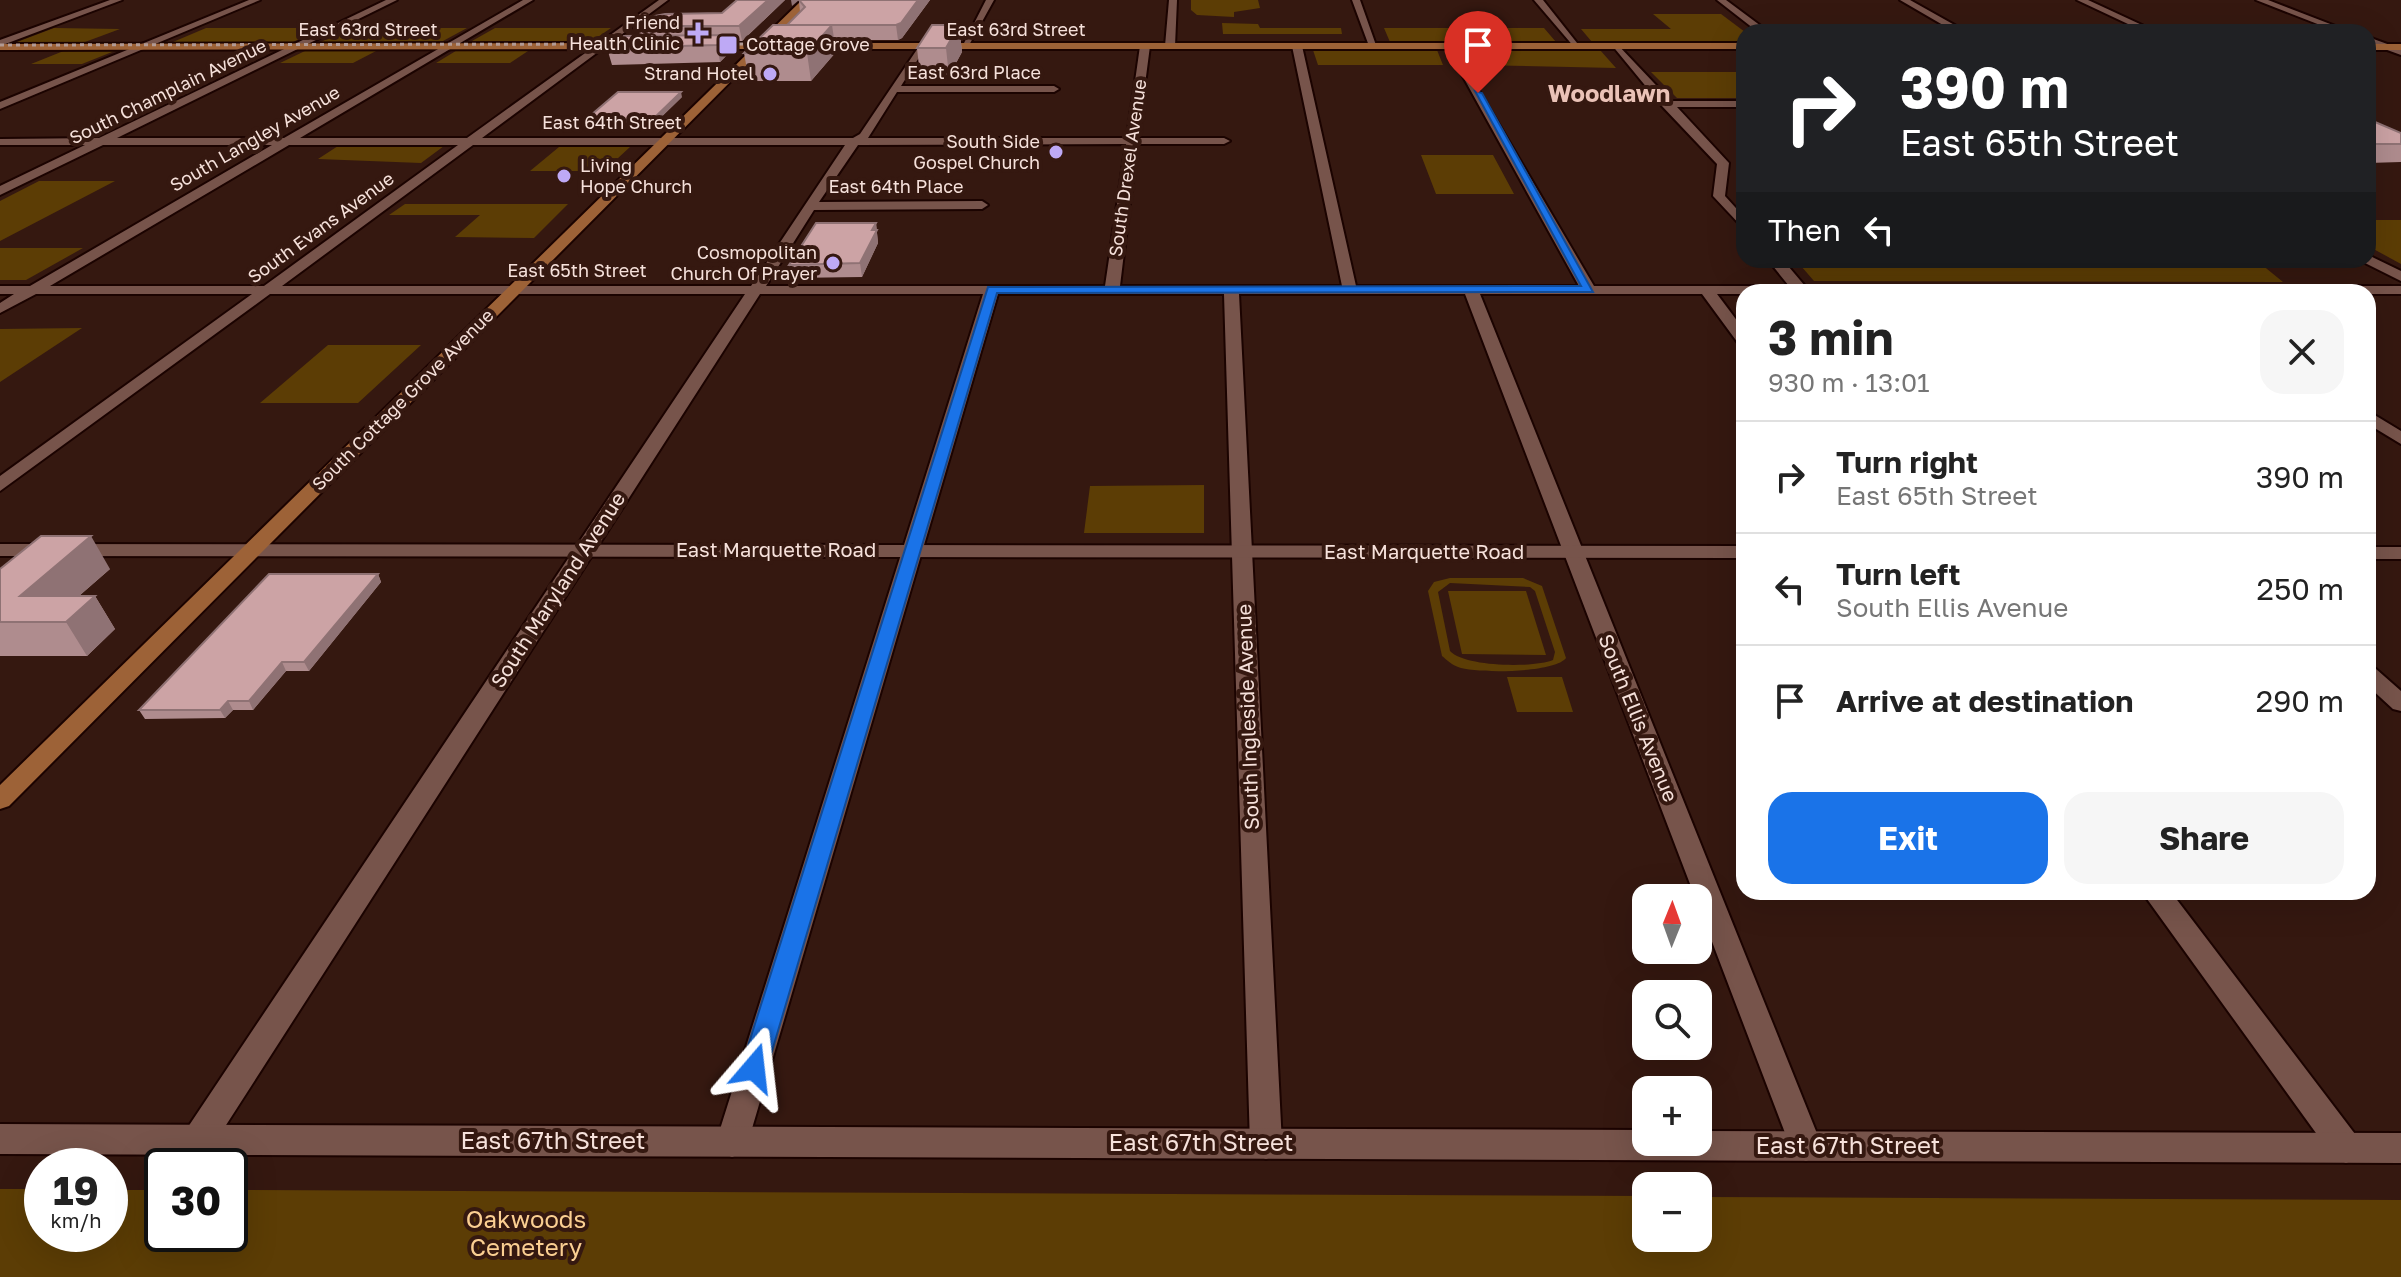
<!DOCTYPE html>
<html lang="en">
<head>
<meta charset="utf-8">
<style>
  body { margin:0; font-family:"Golos Text",sans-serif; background:#f6f6f6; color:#222; height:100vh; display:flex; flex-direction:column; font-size:30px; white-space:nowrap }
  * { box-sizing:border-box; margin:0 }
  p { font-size:26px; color:#767676 }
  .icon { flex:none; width:44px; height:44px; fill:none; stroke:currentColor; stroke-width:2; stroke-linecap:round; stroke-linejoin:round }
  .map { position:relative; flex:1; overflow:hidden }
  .drawer { position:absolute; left:1736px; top:284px; width:640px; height:616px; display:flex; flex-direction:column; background:#fff; border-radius:24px; box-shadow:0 8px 32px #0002 }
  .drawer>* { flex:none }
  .top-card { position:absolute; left:1736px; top:24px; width:640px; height:244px; border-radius:24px; box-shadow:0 8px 32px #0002; background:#202124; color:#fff; overflow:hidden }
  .needle { width:52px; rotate:1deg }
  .tools { position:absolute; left:1632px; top:884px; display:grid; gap:16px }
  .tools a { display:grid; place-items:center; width:80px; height:80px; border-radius:16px; background:#fff; box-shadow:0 8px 32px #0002; font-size:40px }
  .speed { position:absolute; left:24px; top:1148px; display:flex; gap:16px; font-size:40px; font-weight:700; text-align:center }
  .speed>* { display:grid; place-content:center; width:104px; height:104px; border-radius:50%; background:#fff; box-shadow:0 8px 32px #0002; line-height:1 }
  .speed small { font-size:20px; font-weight:400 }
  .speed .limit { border:4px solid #111; border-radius:12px; background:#fff; color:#111 }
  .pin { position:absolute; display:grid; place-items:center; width:68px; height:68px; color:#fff; margin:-82px -34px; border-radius:50% 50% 50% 0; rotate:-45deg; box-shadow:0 0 8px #0007 }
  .pin .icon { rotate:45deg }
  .me { position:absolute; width:88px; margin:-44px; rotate:17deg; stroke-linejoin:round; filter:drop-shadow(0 0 6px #0008) }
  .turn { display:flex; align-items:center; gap:28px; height:168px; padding:0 32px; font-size:36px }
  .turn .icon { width:104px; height:104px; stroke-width:2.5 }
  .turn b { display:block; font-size:56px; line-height:68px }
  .then { display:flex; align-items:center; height:76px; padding:0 32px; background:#0003; gap:16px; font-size:30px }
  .round { display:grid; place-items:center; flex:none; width:84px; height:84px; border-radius:24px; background:#f6f6f6 }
  .overview { display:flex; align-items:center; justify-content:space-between; height:136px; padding:0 32px }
  h1 { font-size:48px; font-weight:700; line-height:60px }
  .button { display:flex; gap:16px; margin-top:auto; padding:16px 32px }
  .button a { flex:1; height:92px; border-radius:24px; background:#1a73e8; color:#fff; font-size:32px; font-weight:700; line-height:92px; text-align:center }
  .button a+a { background:#f6f6f6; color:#222 }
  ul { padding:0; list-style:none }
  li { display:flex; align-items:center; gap:24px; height:112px; padding:0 32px; border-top:2px solid #e0e0e0 }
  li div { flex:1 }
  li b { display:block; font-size:30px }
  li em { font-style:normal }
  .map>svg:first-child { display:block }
  .green { fill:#5c3d05; fill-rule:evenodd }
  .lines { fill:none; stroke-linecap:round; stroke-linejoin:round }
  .minor-casing { stroke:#1b0300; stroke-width:4 }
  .tertiary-casing { stroke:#1b0300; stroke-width:4 }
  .secondary-casing { stroke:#1b0300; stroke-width:4 }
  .minor { fill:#77544b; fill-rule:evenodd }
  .tertiary { fill:#77544b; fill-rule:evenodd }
  .secondary { fill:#9d6237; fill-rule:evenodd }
  .rail { stroke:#b29a94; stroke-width:3; stroke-dasharray:4 4; stroke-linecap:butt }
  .wall { fill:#af8c8e }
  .shaded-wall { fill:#8f7274 }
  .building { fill:#cca3a5; stroke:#8f7274; stroke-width:2 }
  .route { fill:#1a73e8; stroke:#114b97; stroke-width:2 }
  .poi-dot { fill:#bea9f5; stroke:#351810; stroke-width:3 }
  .labels { text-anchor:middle; stroke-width:8; stroke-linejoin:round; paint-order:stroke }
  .far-poi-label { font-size:18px; fill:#f6e1db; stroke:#351810; text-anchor:end }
  .far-street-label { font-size:18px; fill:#f6e1db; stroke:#351810 }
  .street-label { font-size:20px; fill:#f6e1db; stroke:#351810 }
  .far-district-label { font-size:24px; font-weight:bold; fill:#eac2b7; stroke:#351810 }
  .near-street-label { font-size:24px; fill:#f6e1db; stroke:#351810 }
  .near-park-label { font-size:24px; fill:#fbcf92; stroke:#351810 }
</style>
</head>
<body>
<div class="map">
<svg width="2401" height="1277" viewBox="0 0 2401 1277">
  <rect width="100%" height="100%" fill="#351810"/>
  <path class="green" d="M1191 0H1258L1260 8 1234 12V17L1197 15 1191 10Z
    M1653 14H1721L1745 32 1744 42H1592L1581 29H1671Z
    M1222 23 1258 24 1260 28H1341L1342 34H1223Z
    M54 28 120 29 85 42H17Z
    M206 28H322L293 42H173Z
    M349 28H467L443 41 321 42Z
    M495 28H611L592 41H472Z
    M1384 28H1544L1556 42H1390Z
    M459 49H531L510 63H436Z
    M66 50H117L82 64H31Z
    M307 50H378L353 63H280Z
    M1313 50H1437L1443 65H1318Z
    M1467 50H1600L1616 68 1476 65Z
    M1651 72H1744V98H1677Z
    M338 146H444L421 163 318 159Z
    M559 147H630L604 171H530Z
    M1421 155H1493L1514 194H1436Z
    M39 181H115L0 241V201Z
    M405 204H568L534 238 455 237 480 215H389Z
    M2368 220H2401V264L2368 246Z
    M0 248H83L26 280H0Z
    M1837 260H2256L2283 282 1814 281 1801 266H1842Z
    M82 328 0 382V329Z
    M328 345H421L358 403H260Z
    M1204 485V533H1084L1090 486Z
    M1450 578H1523L1542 586 1566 658C1555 673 1476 674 1458 667 1452 665 1447 660 1442 656L1428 591 1434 582ZM1450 583 1530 587 1535 591 1555 652 1553 660C1533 668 1465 667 1450 651L1438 592Z
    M1448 591H1526L1546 655 1462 654Z
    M1507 677H1562L1573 712H1517Z
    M0 1189H42V1234H110V1190H162V1234H230V1190L1646 1196V1238H1698V1197L2401 1200V1277H0Z"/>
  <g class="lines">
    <g class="minor-casing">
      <path id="minor" d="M110 0H122L0 46V40Z
        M249 0H260L0 109V102Z
        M386 0H397L117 138H284L523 0H533L300 138H467L659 0H668L482 138H853L860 134 922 42 927 45 901 86H1054L1059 89 1054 92H897L868 138H1127L1140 46 1145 43 1150 46 1138 138H1224L1230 141 1224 144H1137L1120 286H1342L1292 46 1297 43 1302 46 1356 286H1579L1446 46 1451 43 1594 286H1789L1768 260H1783L1805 286H2401V294H1717L1744 330V345L1738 343 1702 294H1480L1822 1146 1818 1156 1806 1161 1794 1156 1790 1146 1465 294H1239L1282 1144 1278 1154 1266 1159 1254 1154 1250 1144 1224 294H998L748 1142 744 1152 732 1157 720 1152 716 1142 983 294H760L210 1150 198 1155 186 1150 182 1140 186 1130 745 294H270L0 491V476L252 294H36L0 313V303L14 294H0V286H30L272 145H103L0 195V186L85 145H0V139L99 138ZM1126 144 1105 286H766L814 210 982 209 988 205 982 201 819 202 858 145ZM289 145H458L264 286H50ZM473 145H845L751 286H282Z
        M986 0H994L968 47H962Z
        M1169 0H1177L1175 46 1170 49 1165 46Z
        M1352 0H1360L1377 48 1369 46Z
        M1534 0H1543L1581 48H1575Z
        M1717 0H1726L1769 32H1758Z
        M2077 0H2088L2157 32H2145Z
        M2256 0H2268L2351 32H2338Z
        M2368 37 2401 49V55L2368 43Z
        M1611 44H1617L1671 101H1744V107H1677L1729 163 1725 196 1744 217V229L1713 196 1717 164 1662 106Z
        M2368 411 2401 431V444L2368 424Z
        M2368 667 2376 669 2401 691V711L2393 709 2368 686Z
        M2142 892H2171L2358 1138 2362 1148 2358 1158 2346 1163 2334 1158Z"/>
    </g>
    <g class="tertiary-casing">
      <path id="tertiary" d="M1900 0H1910L1967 32H1955Z
        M2368 255 2401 271V281L2363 262 2368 260Z
        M0 544 1744 546V558L0 556Z
        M2368 547H2401V559H2368Z
        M0 1124 1646 1130V1142H1698V1131L2401 1133V1163L0 1154Z"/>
    </g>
    <g class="secondary-casing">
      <path id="secondary" d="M802 0H811L769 43H1744V49H763L9 806 0 809V785L752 49H701L698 44 758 43Z
        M0 44 639 43 644 46 639 49 0 50Z
        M2368 44H2401V50H2368Z"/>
    </g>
    <use href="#minor" class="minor"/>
    <use href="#tertiary" class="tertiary"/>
    <use href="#secondary" class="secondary"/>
    <path class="rail" d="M707 44H775
      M811 44H851
      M0 45 635 44"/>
  </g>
  <path class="wall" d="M737 0H785L742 41H728L730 52 720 62 612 65 607 48 640 36 638 26 722 13Z
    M930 0 902 38 898 40H834L836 52 811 81H749L744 53 787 25 800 12 799 1Z
    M959 25 962 52 949 76H920L917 48Z
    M682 97 652 126H586L584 121Z
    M2368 119 2401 133V162L2368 163Z
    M876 223 878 243 862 277 791 278 789 265Z
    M0 569H110L79 596H95L115 629 87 656H0Z
    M378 574 381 582 309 671H286L253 710H233L225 718 145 719 139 710Z"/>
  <path class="shaded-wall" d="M768 0H785L742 41 739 26Z
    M791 0H799L792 6Z
    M918 0H930L902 38 898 40 896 25Z
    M832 25 836 52 811 81 807 53Z
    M959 25 962 52 949 76 946 48Z
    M727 35 730 52 720 62 717 45Z
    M681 92 682 97 652 126 651 121Z
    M876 223 878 243 862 277 860 263Z
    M91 536 110 569 49 622 20 596Z
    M378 574 381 582 309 671 304 662Z
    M95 596 115 629 87 656 66 622Z
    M282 662 286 671 253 710 249 701Z
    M228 701 233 710 225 718 220 710Z"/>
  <path class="building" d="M737 0H768L739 26H638L650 17 665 14 722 13Z
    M799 0H918L901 23 896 25H787L805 7Z
    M773 25H832L807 53H744Z
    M932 25H959L946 48H917Z
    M727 35 717 45 607 48 624 36Z
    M618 92H681L651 121H584Z
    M2368 119 2401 133V144H2368Z
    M816 223H876L872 230H877L860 263 789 265Z
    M41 536H91L20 596H95L66 622H0V569Z
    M269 574H378L304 662H282L249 701H228L220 710H139Z"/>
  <path class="route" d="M1475 91 1482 93 1593 292 997 293 767 1068 763 1076 754 1079 745 1076 741 1068 988 287 1581 286Z"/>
  <g class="poi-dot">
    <path d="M694 21h8v8h8v8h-8v8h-8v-8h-8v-8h8z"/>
    <rect x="718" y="35" width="20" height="20" rx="4"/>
    <circle cx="770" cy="74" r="8"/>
    <circle cx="1056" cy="152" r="8"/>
    <circle cx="564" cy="176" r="8"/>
    <circle cx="833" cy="263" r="8"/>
  </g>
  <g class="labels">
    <g class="far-poi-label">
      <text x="680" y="29">Friend<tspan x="680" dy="21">Health Clinic</tspan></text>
      <text x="746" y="51" text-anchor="start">Cottage Grove</text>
      <text x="754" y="80">Strand Hotel</text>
      <text x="1040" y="148">South Side<tspan x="1040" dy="21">Gospel Church</tspan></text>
      <text x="580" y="172" text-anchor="start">Living<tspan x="580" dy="21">Hope Church</tspan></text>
      <text x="817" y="259">Cosmopolitan<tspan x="817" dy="21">Church Of Prayer</tspan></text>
    </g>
    <g class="far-street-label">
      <text x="368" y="36">East 63rd Street</text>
      <text x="1016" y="36">East 63rd Street</text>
      <text x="974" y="79">East 63rd Place</text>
      <text transform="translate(168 92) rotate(-26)" y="6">South Champlain Avenue</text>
      <text x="612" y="129">East 64th Street</text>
      <text transform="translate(255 139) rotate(-30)" y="6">South Langley Avenue</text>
      <text transform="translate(1128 168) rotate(-82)" y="6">South Drexel Avenue</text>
      <text x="896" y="193">East 64th Place</text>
      <text transform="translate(321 228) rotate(-36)" y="6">South Evans Avenue</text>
      <text x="577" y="277">East 65th Street</text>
      <text transform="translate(403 400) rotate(-45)" y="6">South Cottage Grove Avenue</text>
    </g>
    <g class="street-label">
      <text x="776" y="557">East Marquette Road</text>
      <text x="1424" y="559">East Marquette Road</text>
      <text transform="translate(558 590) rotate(-57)" y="7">South Maryland Avenue</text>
      <text transform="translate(1248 717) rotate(-92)" y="7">South Ingleside Avenue</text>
      <text transform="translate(1638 718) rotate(68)" y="7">South Ellis Avenue</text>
    </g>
    <g class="far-district-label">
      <text x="1609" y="102">Woodlawn</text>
    </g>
    <g class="near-street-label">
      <text x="553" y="1149">East 67th Street</text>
      <text x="1201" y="1151">East 67th Street</text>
      <text x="1848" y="1154">East 67th Street</text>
    </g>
    <g class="near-park-label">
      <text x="526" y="1228">Oakwoods<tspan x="526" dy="28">Cemetery</tspan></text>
    </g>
  </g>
</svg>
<div class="tools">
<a><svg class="needle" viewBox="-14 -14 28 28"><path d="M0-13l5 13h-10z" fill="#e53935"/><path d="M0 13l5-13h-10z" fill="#767676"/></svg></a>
<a><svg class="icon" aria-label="search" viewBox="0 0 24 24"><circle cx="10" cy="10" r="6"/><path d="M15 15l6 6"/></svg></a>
<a>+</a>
<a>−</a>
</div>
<div class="speed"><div>19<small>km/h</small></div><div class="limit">30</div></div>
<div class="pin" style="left:1478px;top:93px;background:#d93025"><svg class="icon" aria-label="arrive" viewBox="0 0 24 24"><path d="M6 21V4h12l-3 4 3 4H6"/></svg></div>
<svg class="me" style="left:754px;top:1068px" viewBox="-20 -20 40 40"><path d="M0-17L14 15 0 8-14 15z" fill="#1a73e8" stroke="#fff" stroke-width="4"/></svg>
<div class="top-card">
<div class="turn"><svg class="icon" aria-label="right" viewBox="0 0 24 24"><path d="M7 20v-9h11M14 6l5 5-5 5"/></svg><div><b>390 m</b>East 65th Street</div></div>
<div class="then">Then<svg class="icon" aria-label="left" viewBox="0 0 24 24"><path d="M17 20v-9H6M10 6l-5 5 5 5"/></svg></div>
</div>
<section class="drawer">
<div class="overview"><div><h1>3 min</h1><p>930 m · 13:01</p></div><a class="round"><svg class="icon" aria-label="close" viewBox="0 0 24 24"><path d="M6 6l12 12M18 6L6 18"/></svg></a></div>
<ul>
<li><svg class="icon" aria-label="right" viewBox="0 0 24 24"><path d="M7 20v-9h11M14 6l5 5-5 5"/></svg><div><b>Turn right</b><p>East 65th Street</p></div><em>390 m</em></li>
<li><svg class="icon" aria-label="left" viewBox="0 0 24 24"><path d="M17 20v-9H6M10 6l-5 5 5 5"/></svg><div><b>Turn left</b><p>South Ellis Avenue</p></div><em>250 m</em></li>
<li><svg class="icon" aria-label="arrive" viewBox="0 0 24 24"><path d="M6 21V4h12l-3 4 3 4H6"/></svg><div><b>Arrive at destination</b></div><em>290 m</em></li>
</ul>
<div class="button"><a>Exit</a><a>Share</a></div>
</section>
</div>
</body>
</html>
